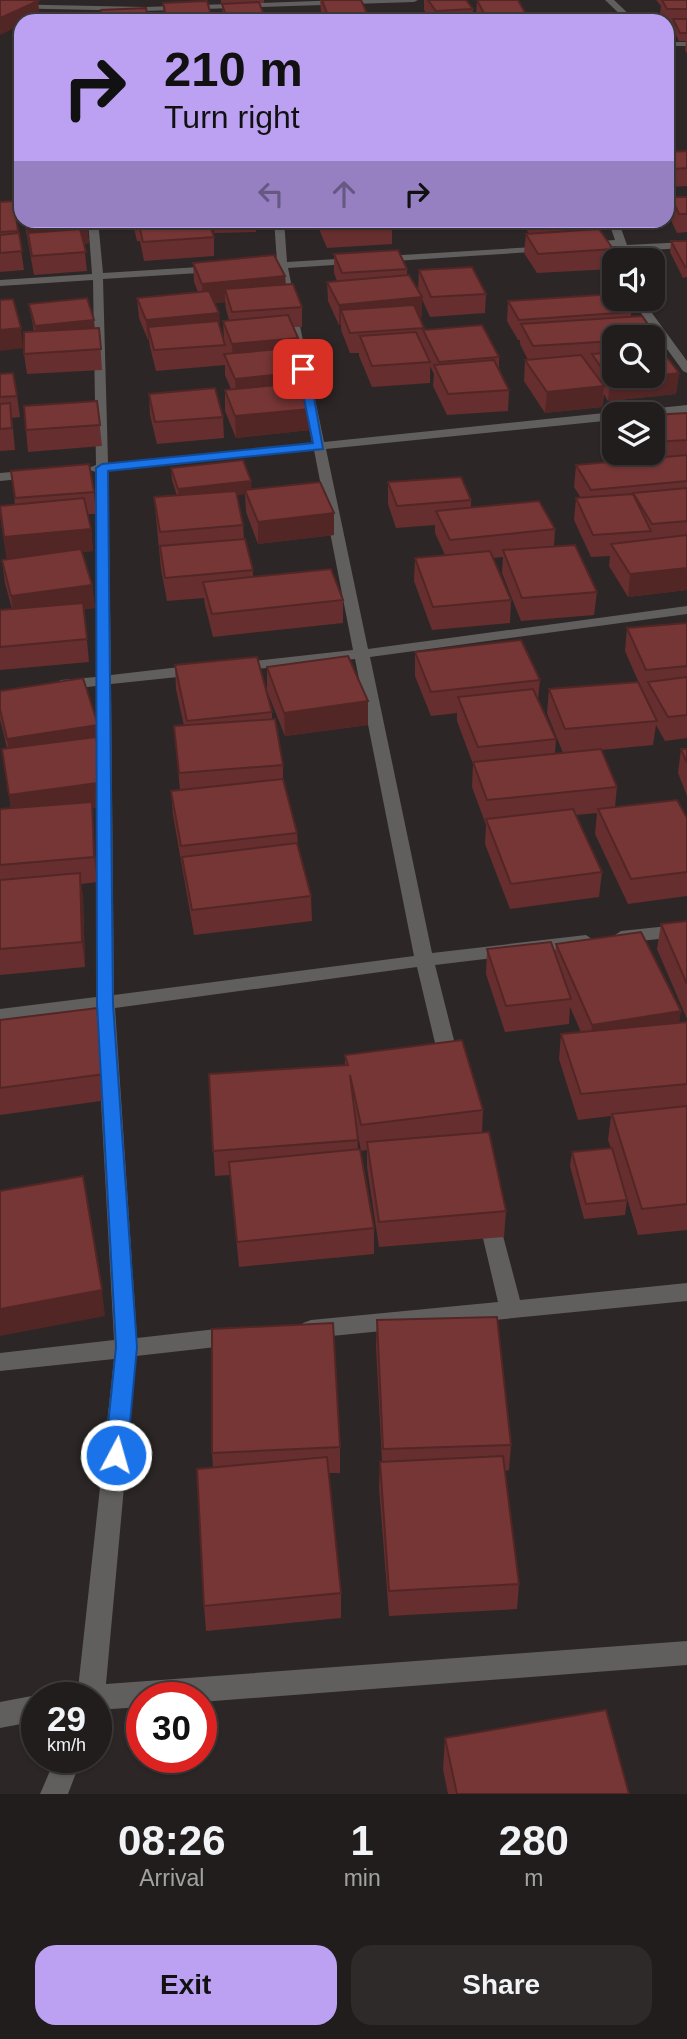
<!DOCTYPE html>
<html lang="en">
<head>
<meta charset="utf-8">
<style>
  body { margin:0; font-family:Arial,sans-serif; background:#2d2a29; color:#f1f3f6; height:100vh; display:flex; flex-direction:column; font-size:26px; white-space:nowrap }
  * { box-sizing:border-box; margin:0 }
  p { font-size:23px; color:#a2a2a3 }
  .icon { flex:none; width:38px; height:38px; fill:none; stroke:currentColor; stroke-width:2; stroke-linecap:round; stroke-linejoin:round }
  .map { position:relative; height:1794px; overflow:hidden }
  .side { display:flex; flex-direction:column; background:#211d1c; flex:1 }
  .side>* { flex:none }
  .top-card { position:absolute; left:14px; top:14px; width:660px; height:214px; border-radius:21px; box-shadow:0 2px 5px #0004,0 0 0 2px #3e3b3b; background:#bca0f2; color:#111; overflow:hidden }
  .buttons { position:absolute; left:602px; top:248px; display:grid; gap:14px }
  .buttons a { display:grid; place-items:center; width:63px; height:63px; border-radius:14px; background:#211d1c; box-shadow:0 2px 5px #0004,0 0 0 2px #3e3b3b; font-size:35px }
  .speed { position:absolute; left:21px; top:1682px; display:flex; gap:14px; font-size:35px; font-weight:700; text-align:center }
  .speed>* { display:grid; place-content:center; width:91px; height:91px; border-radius:50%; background:#211d1c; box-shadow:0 2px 5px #0004,0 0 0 2px #3e3b3b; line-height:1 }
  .speed small { font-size:18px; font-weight:400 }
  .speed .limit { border:10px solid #d22; background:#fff; color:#111 }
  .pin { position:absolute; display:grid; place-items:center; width:60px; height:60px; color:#fff; margin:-30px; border-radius:14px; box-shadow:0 4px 10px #0006 }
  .me { position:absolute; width:77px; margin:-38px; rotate:6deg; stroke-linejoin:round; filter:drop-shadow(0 0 5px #0008) }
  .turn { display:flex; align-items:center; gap:24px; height:147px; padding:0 35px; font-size:32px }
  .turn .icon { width:91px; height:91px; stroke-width:2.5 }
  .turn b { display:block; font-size:49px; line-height:60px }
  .lanes { display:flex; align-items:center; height:66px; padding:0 35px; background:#0003; justify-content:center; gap:35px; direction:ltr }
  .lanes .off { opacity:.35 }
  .eta { display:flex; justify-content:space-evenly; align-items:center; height:119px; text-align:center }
  .eta b { font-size:42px; font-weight:800; line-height:49px }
  .primary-button { display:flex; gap:14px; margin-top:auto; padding:14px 35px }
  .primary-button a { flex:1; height:80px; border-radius:21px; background:#bca0f2; color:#111; font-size:28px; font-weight:800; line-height:80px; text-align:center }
  .primary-button a+a { background:#2d2a29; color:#f1f3f6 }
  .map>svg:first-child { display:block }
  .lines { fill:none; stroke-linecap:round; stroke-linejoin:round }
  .minor { fill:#615e5e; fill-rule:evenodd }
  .wall { fill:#662e2e; fill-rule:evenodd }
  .shaded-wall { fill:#532626 }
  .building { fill:#773636; stroke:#532626; stroke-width:2 }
  .route { fill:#1a73e8; stroke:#114b97; stroke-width:2 }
</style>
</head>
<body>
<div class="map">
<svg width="687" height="1794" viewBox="0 0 687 1794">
  <rect width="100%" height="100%" fill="#2c2726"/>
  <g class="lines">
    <path class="minor" d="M344 0H418L414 2 145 11 0 8V4L145 7Z
      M605 0H614L636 21H627Z
      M667 42H687V46H667Z
      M21 211V217L0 218V212Z
      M88 220H98L103 273 215 266 220 269 215 272 103 279 108 463 312 443 277 269 266 266 277 262 274 220H284L287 262 551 246 552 248 547 251 288 268 324 442 614 412 619 415H614V420L326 449 368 649 687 606V614L370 657 432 953 586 935 595 941 586 947 435 965 460 1064 457 1069H443L440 1064 417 967 115 1008 137 1338 234 1327 242 1330 245 1336 242 1342 234 1345 136 1356 106 1684 687 1641V1665L201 1702V1698H142V1707L96 1710V1698H77L114 1359 0 1371V1353L114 1340 96 1010 0 1021V1009L96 997V686L61 690 53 685 61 680 96 677V472L86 469 96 465 93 280 0 286V280L92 274ZM314 450 353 650 236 663 229 667 236 671 355 659 414 956 114 995 111 684 197 675 205 670 197 665 111 675 108 471Z
      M608 220H618L627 245 687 242V248L629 251 632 261H622L617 246 581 247V243L585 242 615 240Z
      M635 299H646L649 309 687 361V373L683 371 638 309Z
      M687 405V413L653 416 624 415 630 411Z
      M36 470 42 474 41 477 0 481V473Z
      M687 924V936L621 943 612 937 621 931Z
      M488 1209 495 1211 498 1217 520 1300 687 1283V1301L311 1338 303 1335 300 1329 303 1323 311 1320 498 1302 478 1217 481 1211Z
      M37 1695 43 1698H37V1721L0 1728V1702Z
      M56 1757H82L68 1794H40Z"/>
  </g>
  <path class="wall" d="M221 0H264V3H259L266 21H223L222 4H226H221Z
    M320 0H361L370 21H324L321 12Z
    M424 0H466L473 9V21H427V19L430 18 424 10Z
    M477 0 527 16V21H479L476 15Z
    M656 0H687V54L685 50 686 41H679L672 28 673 25H667V21H663L660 14 661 6Z
    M163 3 211 15V21H164Z
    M687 151V186L671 187 667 181V152Z
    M671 197H687V232L677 233 669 216Z
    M14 201 24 270 0 272V202Z
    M24 220H86L89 243 84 244 87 271 34 275Z
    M132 220H208L214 237V256L144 261 140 241H137Z
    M213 220H255L256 232 214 233Z
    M319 220H390L392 225V244L327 248 319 229Z
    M390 220H422L390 222Z
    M521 220H600L599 229 613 249 612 269 537 273 524 253 526 234H529Z
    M671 241H687V277L683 278 670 252Z
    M334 254 407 269V275L418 290 419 270 486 294 485 313 430 317 422 299V317H420L424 329 499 357V369L509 390 508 411 447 415 433 386 434 374 430 366V383L372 387 359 356V353H350L341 330V324L339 325 328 301 327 282 337 281 334 273Z
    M193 263 285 276 286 284 302 307V327H293L298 338 299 359H297L304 372V393H303L310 430 236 438 225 411V390L231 389 225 375V365L156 371 150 347 149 340H148L139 318 137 298 198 292 194 282ZM225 302 226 309 229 320 223 321 224 340 220 329 219 313 215 303Z
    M508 301 631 312V316L657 338 656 348 679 373 676 394 608 401 604 394 602 407 545 413 524 381 525 360H528L520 344V340H518L507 321ZM614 338H653V376H614Z
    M29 304 94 320V328H99L102 370 27 374 24 354 34 331Z
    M0 374 17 396 20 417 12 418 15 450 0 451Z
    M149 394 223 417 224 438 157 444 150 415Z
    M97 401 102 446 28 452 26 430Z
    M687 413V590L628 597 609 566 610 556 591 557 574 520 576 498H581L574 487 576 465 629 460 626 453H653V415Z
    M171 468 252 489 334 535 258 544 246 512 245 494 236 495 243 525 244 539 253 570V577L343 600V623L213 637 205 605 204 598 167 601 161 569 154 497 177 496 172 480Z
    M11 471 94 492 96 514H88L91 529 93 551 81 552 92 585 95 608 84 609 89 662 0 670V610L12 609 5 583 2 560H7L0 514 15 505Z
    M388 482 471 500V507L555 529 554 547 597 592 594 615 521 621 502 573 503 557 493 558 511 600 510 623 432 630 414 581 415 558 445 555 435 533V525L396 528 388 504Z
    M687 623V738L665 741 656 725 653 745 601 750 617 787 615 807 687 818V896L628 904 595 834 597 813 576 815 602 872 599 897 510 909 485 844 486 825 472 787 473 764 457 721V713L431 716 415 676V652L540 680 538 700 556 739 555 754 563 753 547 713 549 689 642 690 625 651 627 628Z
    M175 665 272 712V719L283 765V779L297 833 298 845 311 896 312 921 194 935 173 815 171 791 180 790 174 726H184L176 689Z
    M267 667 368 725 285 736 267 691Z
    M0 691 100 749H98L105 782 108 806 92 808 97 882 81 884 83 898 85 967 0 975V809L11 808 2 749 7 748 0 719Z
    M681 749H687V796L678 773Z
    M687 921V1019L657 949 661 924Z
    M556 944 679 1023 687 1022V1230L638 1235 627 1198V1200L625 1215 584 1219 570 1166 572 1152 611 1148 608 1140 611 1116 578 1120 559 1059 561 1034 581 1032 570 1007 569 1024 505 1032 486 974 487 949 555 955Z
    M97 1008 108 1100 0 1115V1020Z
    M345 1055 483 1110 482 1133 506 1211 504 1237 379 1247 367 1167V1150L361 1151 357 1130 358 1149 374 1228V1254L239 1267 230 1175 215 1176 209 1074 345 1065Z
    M377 1320 511 1445 509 1470 505 1471 519 1584 517 1609 389 1616 379 1487 380 1462H382L376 1346Z
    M340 1447V1473H328L341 1593V1618L206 1631 204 1606 213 1467 212 1453Z
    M445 1738 629 1794H448L443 1769Z"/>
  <path class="shaded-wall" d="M38 1 40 17 30 21H21V25L0 35V18Z
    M87 224 89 243 30 248 28 233 29 248 27 229Z
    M285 276 286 296 225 289V302L203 304 202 284Z
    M422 297V317L346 324 341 310V324L339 325V305Z
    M219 313 220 333 148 327 149 340H148L146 320Z
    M94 320 96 341 37 346 35 326Z
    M21 328 23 348 0 351V330Z
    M298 338 299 359 233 365 232 344Z
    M304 372V393L236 400 235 379Z
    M679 373 676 394 608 401 610 380Z
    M604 386 602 407 545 413 547 392Z
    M310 409V430L236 438 235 416Z
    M251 481 252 493 245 490V494L179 501 178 489Z
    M334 513V535L258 544V522Z
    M91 529 93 551 7 560 4 537Z
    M687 568V590L628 597 630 574Z
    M92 585 95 608 14 619 11 596Z
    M368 701V725L285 736 284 713Z
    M98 725 100 749 10 763 7 739Z
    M105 782 108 806 92 808 97 882 94 857 12 819 9 795Z
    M80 873 83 898 85 967 82 942Z
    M681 1011 677 1037 589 1050 592 1025Z
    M102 1290 105 1316 0 1336V1309Z"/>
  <path class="building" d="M0 0H32L38 1 0 18Z
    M322 0H361L370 20 330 21Z
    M428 0H466L473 9 436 11Z
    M477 0H518L527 16 486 17Z
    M662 0H687V9H667Z
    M207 1 211 15 166 16 163 3Z
    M259 2 266 21H228L222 4Z
    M146 8 148 21H102L101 10Z
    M470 17 472 21H429L427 19Z
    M673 19H687V33H680Z
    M687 151V168L673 169 667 159V152Z
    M671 197H687V214H679Z
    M14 201 18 231 0 232V202Z
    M25 220H86L87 224 27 229Z
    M136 220H164L136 223Z
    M205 220H208L214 237 143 242 139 225Z
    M213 220H255V221L213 222Z
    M323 220H390L392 225 326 229Z
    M80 229 86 252 32 256 28 233Z
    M599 229 613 249 538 254 526 234Z
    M19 233 22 251 0 253V235Z
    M671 241H687V267H685Z
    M398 250 407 269 342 273 334 254Z
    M274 255 285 276 202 284 193 263Z
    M472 267 486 294 431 297 419 270Z
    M409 275 422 297 339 305 327 282Z
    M293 284 302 307 232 312 225 289Z
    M209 291 219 313 146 320 137 298Z
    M614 294V299H623L631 312 519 320 508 301Z
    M87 298 94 320 35 326 29 304Z
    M13 299 21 328 0 330V300Z
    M414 305 424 328 350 333 341 310Z
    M288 315 298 338 232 344 223 321Z
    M642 316 657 338H614V341L533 346 521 324Z
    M218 321 225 345 154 350 148 327Z
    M482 325 499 357 439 362 423 330Z
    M99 328 101 349 24 354V332Z
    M416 332 430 362 372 366 360 336Z
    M659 347 679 373 653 376V348Z
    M292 348 304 372 235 379 224 354Z
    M614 352V376H646L610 380 592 354Z
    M581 355 604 386 547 392 525 360Z
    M494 360 509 390 448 394 434 365Z
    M13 373 17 396 0 397V374Z
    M298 383 310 409 235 416 225 390Z
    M215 388 223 417 155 422 149 394Z
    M97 401 100 425 26 430 24 406Z
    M10 403 12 428 0 429V404Z
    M687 413V440L653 442V415Z
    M687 455V481L591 490 576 465Z
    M243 460 251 481 178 489 171 468Z
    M89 464 94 492 15 498 11 471Z
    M461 477 471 500 397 506 388 482Z
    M320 482 334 513 258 522 245 490Z
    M687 488V521L652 524 633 493Z
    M236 491 243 525 160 532 154 497Z
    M633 494 651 531 593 535 576 498Z
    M84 498 91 529 4 537 0 506Z
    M539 501 555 529 450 540 436 511Z
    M687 535V568L630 574 611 544Z
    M245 539 253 570 165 578 160 546Z
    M575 545 597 592 522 598 503 550Z
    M81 549 92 585 11 596 2 560Z
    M490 551 511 600 433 607 415 558Z
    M331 569 343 600 212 614 203 582Z
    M83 603 87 639 0 647V610Z
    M687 623V666L646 670 627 628Z
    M521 640 540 680 431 692 415 652Z
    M348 656 368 701 284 713 267 667Z
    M257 657 272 712 187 721 175 665Z
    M687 677V715L668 717 648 682Z
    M83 678 98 725 7 739 0 709V691Z
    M638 682 657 721 565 729 549 689Z
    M533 689 556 739 478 747 458 697Z
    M275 719 283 765 179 773 174 726Z
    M96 737 105 782 9 795 2 749Z
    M601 749 617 787 487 800 473 762Z
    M681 749H687V763Z
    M283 779 297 833 181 846 171 791Z
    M677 800 687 818V872L631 879 598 809Z
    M92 802 94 857 0 865V809Z
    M573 809 602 872 511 884 486 819Z
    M297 843 311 896 192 910 182 857Z
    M80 873 82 942 0 949V880Z
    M687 921V984L661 924Z
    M641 932 681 1011 592 1025 556 944Z
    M551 942 571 999 506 1006 487 949Z
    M97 1008 105 1074 0 1088V1020Z
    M687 1022V1084L581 1094 561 1034Z
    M462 1040 483 1110 361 1125 350 1075 358 1140 213 1151 209 1074 348 1065 345 1055Z
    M687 1106V1204L642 1209 612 1114Z
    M489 1132 506 1211 379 1222 367 1142Z
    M612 1148 627 1200 586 1204 572 1152Z
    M360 1149 374 1228 237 1242 229 1162Z
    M83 1176 102 1290 0 1309V1191Z
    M497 1317 511 1445 383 1449 377 1320Z
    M333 1323 340 1447 212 1453V1329Z
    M503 1456 519 1584 389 1591 380 1462Z
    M327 1457 341 1593 204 1606 197 1469Z
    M606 1710 629 1794H457L445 1738Z"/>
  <path class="route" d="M303 365 309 369 323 449 108 471 113 1004 137 1347 127 1455 123 1461 116 1464 108 1461 105 1455 116 1347 97 1004 96 468 102 464 313 443 298 369Z"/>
</svg>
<div class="buttons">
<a><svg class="icon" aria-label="sound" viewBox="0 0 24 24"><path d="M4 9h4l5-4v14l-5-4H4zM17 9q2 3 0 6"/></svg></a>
<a><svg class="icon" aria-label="search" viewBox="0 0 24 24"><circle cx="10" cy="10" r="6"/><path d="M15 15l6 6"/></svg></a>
<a><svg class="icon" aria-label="layers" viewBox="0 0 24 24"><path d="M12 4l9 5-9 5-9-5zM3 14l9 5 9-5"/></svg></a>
</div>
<div class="speed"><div>29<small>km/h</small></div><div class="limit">30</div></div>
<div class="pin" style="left:303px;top:369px;background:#d93025"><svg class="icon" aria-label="arrive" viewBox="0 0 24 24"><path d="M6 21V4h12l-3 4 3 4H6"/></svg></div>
<svg class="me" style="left:116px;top:1455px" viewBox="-20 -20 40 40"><circle r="17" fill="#1a73e8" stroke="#fff" stroke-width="3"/><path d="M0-11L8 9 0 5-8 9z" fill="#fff"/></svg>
<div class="top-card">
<div class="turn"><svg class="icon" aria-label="right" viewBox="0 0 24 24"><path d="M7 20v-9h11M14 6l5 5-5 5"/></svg><div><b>210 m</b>Turn right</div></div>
<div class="lanes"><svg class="icon off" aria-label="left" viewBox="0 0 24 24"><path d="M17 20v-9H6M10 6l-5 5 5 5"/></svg><svg class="icon off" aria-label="ahead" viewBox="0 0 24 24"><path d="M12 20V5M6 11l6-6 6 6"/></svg><svg class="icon" aria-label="right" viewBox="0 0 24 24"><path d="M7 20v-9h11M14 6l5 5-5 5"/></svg></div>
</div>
</div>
<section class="side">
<div class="eta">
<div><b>08:26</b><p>Arrival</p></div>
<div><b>1</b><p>min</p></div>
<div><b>280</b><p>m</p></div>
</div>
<div class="primary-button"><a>Exit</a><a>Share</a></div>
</section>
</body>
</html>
